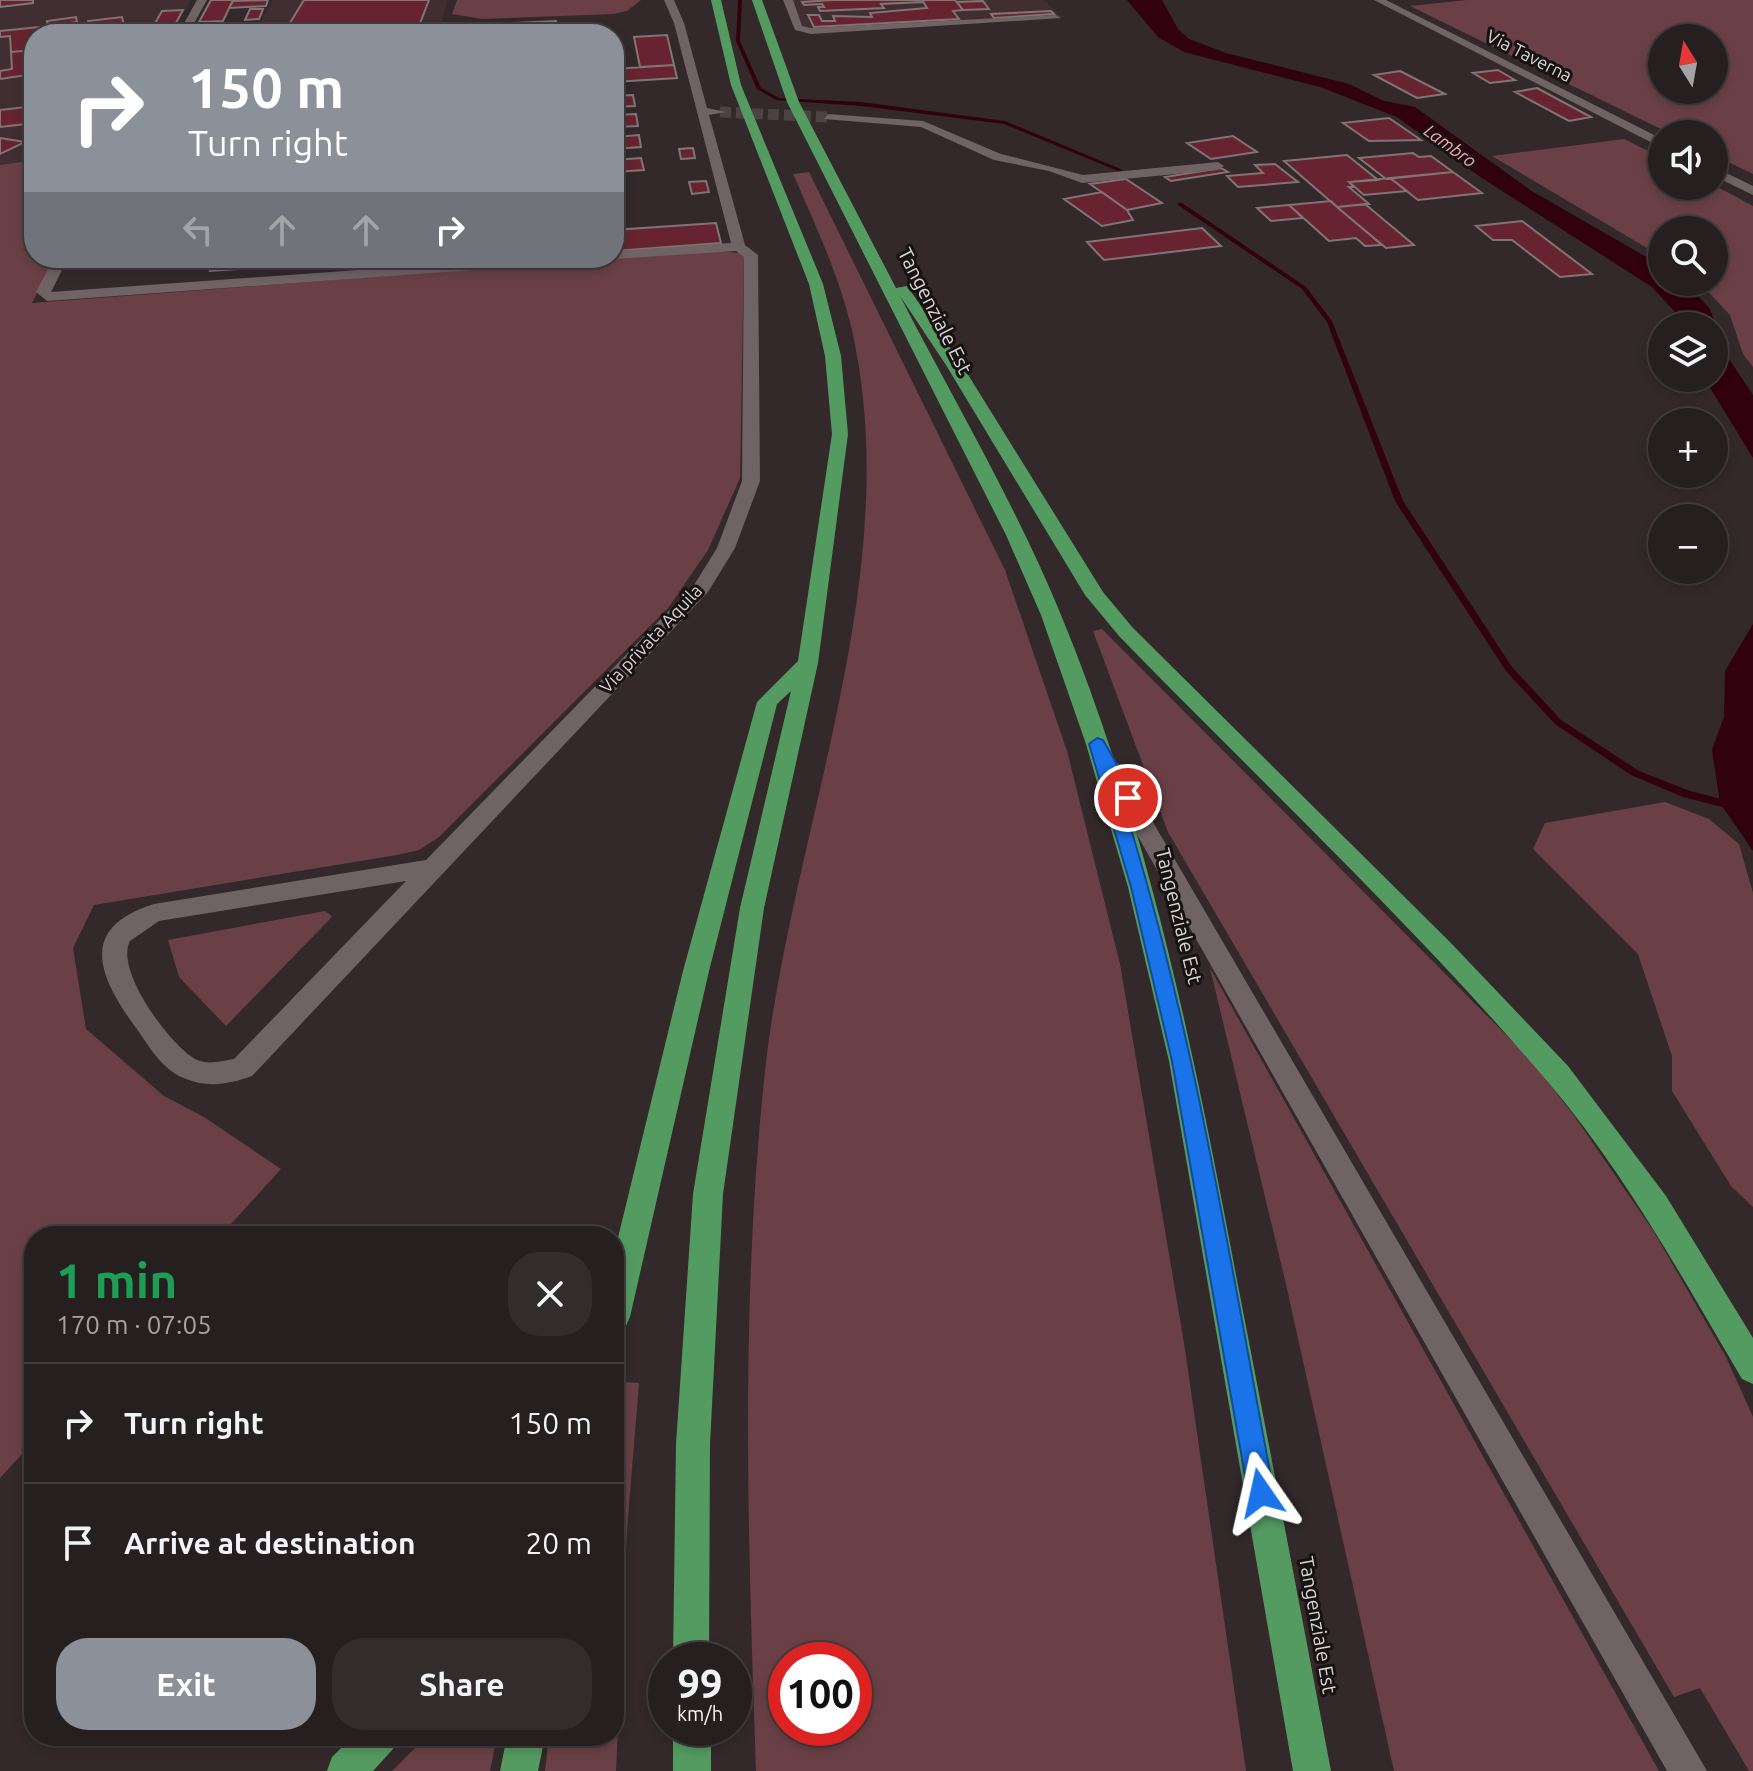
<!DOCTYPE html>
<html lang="en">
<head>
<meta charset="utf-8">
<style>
  body { margin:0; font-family:Ubuntu,sans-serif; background:#322c2d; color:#f1f3f6; height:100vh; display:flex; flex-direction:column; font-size:30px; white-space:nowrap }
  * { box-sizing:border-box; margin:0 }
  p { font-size:26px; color:#a4a2a5 }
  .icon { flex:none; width:44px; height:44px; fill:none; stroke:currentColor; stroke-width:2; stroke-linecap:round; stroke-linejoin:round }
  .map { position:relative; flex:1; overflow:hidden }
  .side { position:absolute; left:24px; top:1226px; width:600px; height:520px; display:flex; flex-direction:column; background:#261f20; border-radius:32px; box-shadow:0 4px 12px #0003,0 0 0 2px #423d3e }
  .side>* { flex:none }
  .banner { position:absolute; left:24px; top:24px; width:600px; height:244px; border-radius:32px; box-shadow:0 4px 12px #0003,0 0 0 2px #423d3e; background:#8c9099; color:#fff; overflow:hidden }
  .needle { width:52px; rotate:349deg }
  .controls { position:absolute; left:1648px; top:24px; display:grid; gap:16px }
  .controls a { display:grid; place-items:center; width:80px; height:80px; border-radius:50%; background:#261f20; box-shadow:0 4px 12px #0003,0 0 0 2px #423d3e; font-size:40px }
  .speed { position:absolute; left:648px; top:1642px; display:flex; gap:16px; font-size:40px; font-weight:700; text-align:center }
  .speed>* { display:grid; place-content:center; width:104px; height:104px; border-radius:50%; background:#261f20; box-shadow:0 4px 12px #0003,0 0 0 2px #423d3e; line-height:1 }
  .speed small { font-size:20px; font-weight:400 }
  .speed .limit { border:12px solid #d22; background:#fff; color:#111 }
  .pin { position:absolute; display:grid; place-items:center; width:68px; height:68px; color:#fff; margin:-34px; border:4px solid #fff; border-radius:50%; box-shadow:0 2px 8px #0007 }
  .me { position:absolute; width:88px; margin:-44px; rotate:349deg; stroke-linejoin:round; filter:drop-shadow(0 0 6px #0008) }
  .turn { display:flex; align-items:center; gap:28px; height:168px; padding:0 32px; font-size:36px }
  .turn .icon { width:104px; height:104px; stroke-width:2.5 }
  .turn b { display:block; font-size:56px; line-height:68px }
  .lanes { display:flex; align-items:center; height:76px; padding:0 32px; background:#0003; justify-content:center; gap:40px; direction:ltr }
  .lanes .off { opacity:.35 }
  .round { display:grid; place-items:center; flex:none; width:84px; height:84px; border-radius:32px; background:#322c2d }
  .headline { display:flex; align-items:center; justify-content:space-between; height:136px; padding:0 32px }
  h1 { font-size:48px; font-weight:700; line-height:60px; color:#1e9e55 }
  .cta { display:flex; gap:16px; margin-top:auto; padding:16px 32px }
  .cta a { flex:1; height:92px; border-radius:32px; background:#8c9099; color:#fff; font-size:32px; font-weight:700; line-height:92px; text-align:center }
  .cta a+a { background:#322c2d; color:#f1f3f6 }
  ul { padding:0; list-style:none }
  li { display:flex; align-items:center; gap:24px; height:120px; padding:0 32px; border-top:2px solid #423d3e }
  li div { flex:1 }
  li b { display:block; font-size:30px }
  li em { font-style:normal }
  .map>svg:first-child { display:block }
  .built { fill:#402e30 }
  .green { fill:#6a4046; fill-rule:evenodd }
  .water { fill:#31010d }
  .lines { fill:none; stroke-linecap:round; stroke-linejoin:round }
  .stream { fill:#31010d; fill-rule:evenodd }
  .building { fill:#672330; stroke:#817475; stroke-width:2 }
  .minor-tunnel { stroke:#4c4243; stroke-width:11; stroke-dasharray:11 5; stroke-linecap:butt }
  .minor { fill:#6f6364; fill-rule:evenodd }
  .highway { fill:#549b62; fill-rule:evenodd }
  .route { fill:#1a73e8; stroke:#114b97; stroke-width:2 }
  .labels { text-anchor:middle; stroke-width:6; stroke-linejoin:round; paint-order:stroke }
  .far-street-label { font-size:18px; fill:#dad3d3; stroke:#181313 }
  .far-water-label { font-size:18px; font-style:italic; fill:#f9a3ae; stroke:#181313 }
  .street-label { font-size:20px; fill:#dad3d3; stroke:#181313 }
</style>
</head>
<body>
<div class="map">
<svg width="1753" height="1771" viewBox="0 0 1753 1771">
  <rect width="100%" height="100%" fill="#33292a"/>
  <path class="built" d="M0 0H191L170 34H34V160L0 165Z
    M273 0H447L439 34H254Z
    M792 0H1044L1062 17 812 30 801 27Z"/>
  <path class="green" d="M457 0H641L627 11 613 14 482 19 452 14Z
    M1467 0H1753V174L1714 155V134H1671L1410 6ZM1714 38V90H1662V38Z
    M1624 139 1662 158V186L1714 185 1753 206V367L1743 354 1730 315 1699 282H1714V230H1662V257L1492 156Z
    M34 160V258H55L32 303 714 251 741 253 744 256 740 478 708 550 668 608 439 837 419 850 397 855 94 905 73 948 86 1029 164 1096 204 1117 281 1169 220 1236H34V1441L0 1478V165Z
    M809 172 1005 570 1067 751 1120 964 1184 1343 1246 1771H756C748 1538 740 1313 764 1080 789 834 909 575 851 326 838 273 815 224 793 174ZM786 1660H854V1728H786Z
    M1102 629 1529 1058 1575 1117 1654 1232 1726 1357 1753 1417V1771H1749L1700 1688 1674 1697 1168 832 1093 631Z
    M1665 802 1709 819 1739 844 1753 893V1207L1731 1186 1672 1091V1056L1638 954 1533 849 1545 823Z
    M325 911 332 916 329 920 226 1026 179 977 168 940Z
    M1210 968 1659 1771H1394L1285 1280Z
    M625 1382 639 1383 627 1530 616 1771H545L549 1736H614V1435Z
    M427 1736H497L490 1771H392Z"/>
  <path class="water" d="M1127 0H1162L1178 29 1189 39 1226 53 1349 84 1384 101 1415 107 1530 190 1662 266V282H1685L1710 309 1725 353 1753 395V458L1704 378H1714V326H1681L1675 312 1652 287 1482 178 1397 117 1320 87 1184 52 1158 37Z
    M1753 624V851L1720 803 1712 750 1724 717 1725 671Z"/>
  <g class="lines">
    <path class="stream" d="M738 0H742L740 41 761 88 779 98 861 102 1005 121 1123 170 1118 171 1004 124 861 106 776 100 757 89 736 41Z
      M1178 203H1182L1306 287 1332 321 1403 501 1512 667 1561 720 1639 771 1690 791 1753 807V815L1683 797 1631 775 1555 724 1506 671 1395 501 1327 322 1302 289 1178 205Z"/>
  </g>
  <path class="building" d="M0 0H33V3L0 7Z
    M211 0H233L223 21 199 22Z
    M268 0 266 6 229 8 233 1Z
    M304 0H429L419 26 285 31Z
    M832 0H922L923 2 881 4 884 8 820 11 818 7H824L822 4 804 5 802 2Z
    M922 0H955L963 10 953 11 959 19 814 27 808 15H819L822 21H835L833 16 872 17 870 13 927 8Z
    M983 1 989 9 963 10 957 2Z
    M250 9H263L259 19 245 20Z
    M183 10 170 34H149L162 11Z
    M1051 11 1054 14 994 18 991 14Z
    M76 17 77 22 48 26 47 21Z
    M122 17 126 34H91L88 21Z
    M556 21 554 32 445 34 448 26Z
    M77 22 79 34H40L39 27Z
    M39 27 40 34H34V50L11 52 10 36 0 37V31Z
    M667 35 674 65 640 67 634 37Z
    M34 50V74L0 79V71L12 69 11 52Z
    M674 65 677 78 614 82V69Z
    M1498 70 1515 80 1490 83 1473 73Z
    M1400 71 1445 94 1417 98 1374 75Z
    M1537 88 1591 117 1569 121 1515 92Z
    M633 95 635 106 614 107V96Z
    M34 106V123L0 127V110Z
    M636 114 638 126 614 127V115Z
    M1389 118 1421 140 1369 141 1343 123Z
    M639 135 641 147 614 149V137Z
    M1233 136 1257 152 1211 159 1187 143Z
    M0 138 25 142 0 154Z
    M693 148 695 158 681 159 679 149Z
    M1413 153 1419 157 1431 156 1453 172 1386 179 1359 158Z
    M1347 155 1378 180 1349 182 1354 187H1349L1369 204 1337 207 1284 161Z
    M641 158 644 170 614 172V160Z
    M1275 164 1298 182 1238 187 1227 176 1263 173 1255 165Z
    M1221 168 1228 172 1171 181 1165 177Z
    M1453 172 1482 193 1418 200 1390 178Z
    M1390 178 1407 191 1364 195 1349 182Z
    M1126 179 1162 203 1127 210 1090 184Z
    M706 181 709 192 692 194 689 182Z
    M1102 192 1127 210 1133 220 1102 226 1064 199Z
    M1331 201 1337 207 1382 245 1365 246 1356 238 1329 241 1289 205Z
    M1365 204 1414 245 1386 248 1337 207Z
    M1289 205 1303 218 1271 221 1257 208Z
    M1522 221 1592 274 1560 277 1512 240H1493L1476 226Z
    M716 223 721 243 614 251V230Z
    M1202 228 1221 246 1104 260 1087 242Z
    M215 258H304L302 265 210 271Z
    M447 258H523L446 264Z"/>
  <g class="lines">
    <path class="minor-tunnel" d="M720 112 828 117"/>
    <path class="minor" d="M197 0H207L188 34H178Z
      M664 0H674L684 23 707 108 726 112 709 115 745 245 758 255 760 481 735 548 708 592 252 1076C230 1084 208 1088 186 1079 164 1071 151 1050 139 1032 102 982 73 929 154 904L426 860 694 585 717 548 742 481 744 257 736 251 614 259 610 258H614V251L731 243 674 23ZM406 881 234 1059C222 1061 208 1065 197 1060 171 1047 114 970 130 941L159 921Z
      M783 0H793L802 26 811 28 1056 15 1061 18 811 34 795 30Z
      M1374 0H1386L1662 139V148Z
      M828 114 923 121 1001 154 1083 175 1218 162 1224 166 1218 170 1082 183 1049 171 994 160 921 127 824 119Z
      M1714 167 1753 186V195L1714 176Z
      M54 258H68L51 292 525 258H588L581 262 47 301 36 292Z
      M1108 757 1119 764 1707 1771H1667L1097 764Z"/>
    <path class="highway" d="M711 0H721L741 85 823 284 841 356 848 434 818 663 764 908 723 1194 710 1444 709 1660H673L676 1444 693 1194 740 908 791 691 777 704 709 971 630 1317 625 1328 614 1332V1254L683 971 757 702 798 661 832 434 825 356 809 284 731 85Z
      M752 0H762L799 102 896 288 907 286 962 365 1103 592 1133 628 1449 941 1568 1066 1666 1196 1753 1338V1384L1742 1379C1682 1277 1624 1171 1547 1081 1414 925 1262 783 1119 636L1085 595 946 365 900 296C954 401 1016 505 1061 615 1148 826 1194 1051 1236 1275 1268 1440 1300 1606 1331 1771H1293L1169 1061 1128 887 1086 744 1041 615 1006 535 787 102Z
      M673 1728H711V1771H673Z
      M353 1736H399L393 1749 373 1771H327L332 1757Z
      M507 1736H545L538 1771H500Z"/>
  </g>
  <path class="route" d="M1097 738 1103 740 1136 798 1134 803H1123C1194 1028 1230 1262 1274 1493L1270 1502 1261 1506 1252 1502 1248 1493 1172 1061 1131 887 1089 744Z"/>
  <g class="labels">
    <g class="far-street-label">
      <text transform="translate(1529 56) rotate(27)" y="6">Via Taverna</text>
      <text transform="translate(651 639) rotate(-47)" y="6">Via privata Aquila</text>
    </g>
    <g class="far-water-label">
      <text transform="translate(1450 146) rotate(36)" y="6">Lambro</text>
    </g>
    <g class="street-label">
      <text transform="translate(935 311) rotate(63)" y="7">Tangenziale Est</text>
      <text transform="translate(1179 916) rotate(76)" y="7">Tangenziale Est</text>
      <text transform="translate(1318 1625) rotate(80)" y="7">Tangenziale Est</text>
    </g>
  </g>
</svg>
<div class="controls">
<a><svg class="needle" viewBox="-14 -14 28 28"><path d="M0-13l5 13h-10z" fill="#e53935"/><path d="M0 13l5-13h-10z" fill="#a4a2a5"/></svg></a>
<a><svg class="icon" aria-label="sound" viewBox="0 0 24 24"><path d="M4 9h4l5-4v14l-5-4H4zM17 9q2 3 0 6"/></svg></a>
<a><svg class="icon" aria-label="search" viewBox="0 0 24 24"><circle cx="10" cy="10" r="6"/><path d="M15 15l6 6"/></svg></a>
<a><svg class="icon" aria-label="layers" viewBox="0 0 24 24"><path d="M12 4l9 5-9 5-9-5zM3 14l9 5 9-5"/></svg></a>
<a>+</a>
<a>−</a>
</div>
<div class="speed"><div>99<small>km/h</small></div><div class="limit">100</div></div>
<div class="pin" style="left:1128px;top:798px;background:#d93025"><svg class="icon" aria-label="arrive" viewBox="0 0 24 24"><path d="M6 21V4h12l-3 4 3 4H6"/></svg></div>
<svg class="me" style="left:1261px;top:1493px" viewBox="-20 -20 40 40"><path d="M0-17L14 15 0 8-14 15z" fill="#1a73e8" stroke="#fff" stroke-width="4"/></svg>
<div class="banner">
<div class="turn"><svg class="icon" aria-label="right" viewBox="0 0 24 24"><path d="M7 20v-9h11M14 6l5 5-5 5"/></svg><div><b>150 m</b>Turn right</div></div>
<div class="lanes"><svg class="icon off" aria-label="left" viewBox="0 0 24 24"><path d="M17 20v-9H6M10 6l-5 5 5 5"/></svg><svg class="icon off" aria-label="ahead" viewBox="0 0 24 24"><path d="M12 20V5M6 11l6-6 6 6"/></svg><svg class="icon off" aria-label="ahead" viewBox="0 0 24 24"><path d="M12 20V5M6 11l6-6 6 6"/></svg><svg class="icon" aria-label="right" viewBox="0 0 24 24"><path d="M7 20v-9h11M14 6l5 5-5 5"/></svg></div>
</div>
<section class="side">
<div class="headline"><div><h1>1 min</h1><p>170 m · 07:05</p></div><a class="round"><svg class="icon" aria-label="close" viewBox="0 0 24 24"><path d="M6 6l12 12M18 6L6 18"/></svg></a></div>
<ul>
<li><svg class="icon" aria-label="right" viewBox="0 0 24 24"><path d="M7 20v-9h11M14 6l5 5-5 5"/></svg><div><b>Turn right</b></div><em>150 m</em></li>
<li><svg class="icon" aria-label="arrive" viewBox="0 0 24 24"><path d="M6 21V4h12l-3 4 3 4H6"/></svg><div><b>Arrive at destination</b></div><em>20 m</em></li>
</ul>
<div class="cta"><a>Exit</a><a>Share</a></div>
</section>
</div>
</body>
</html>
